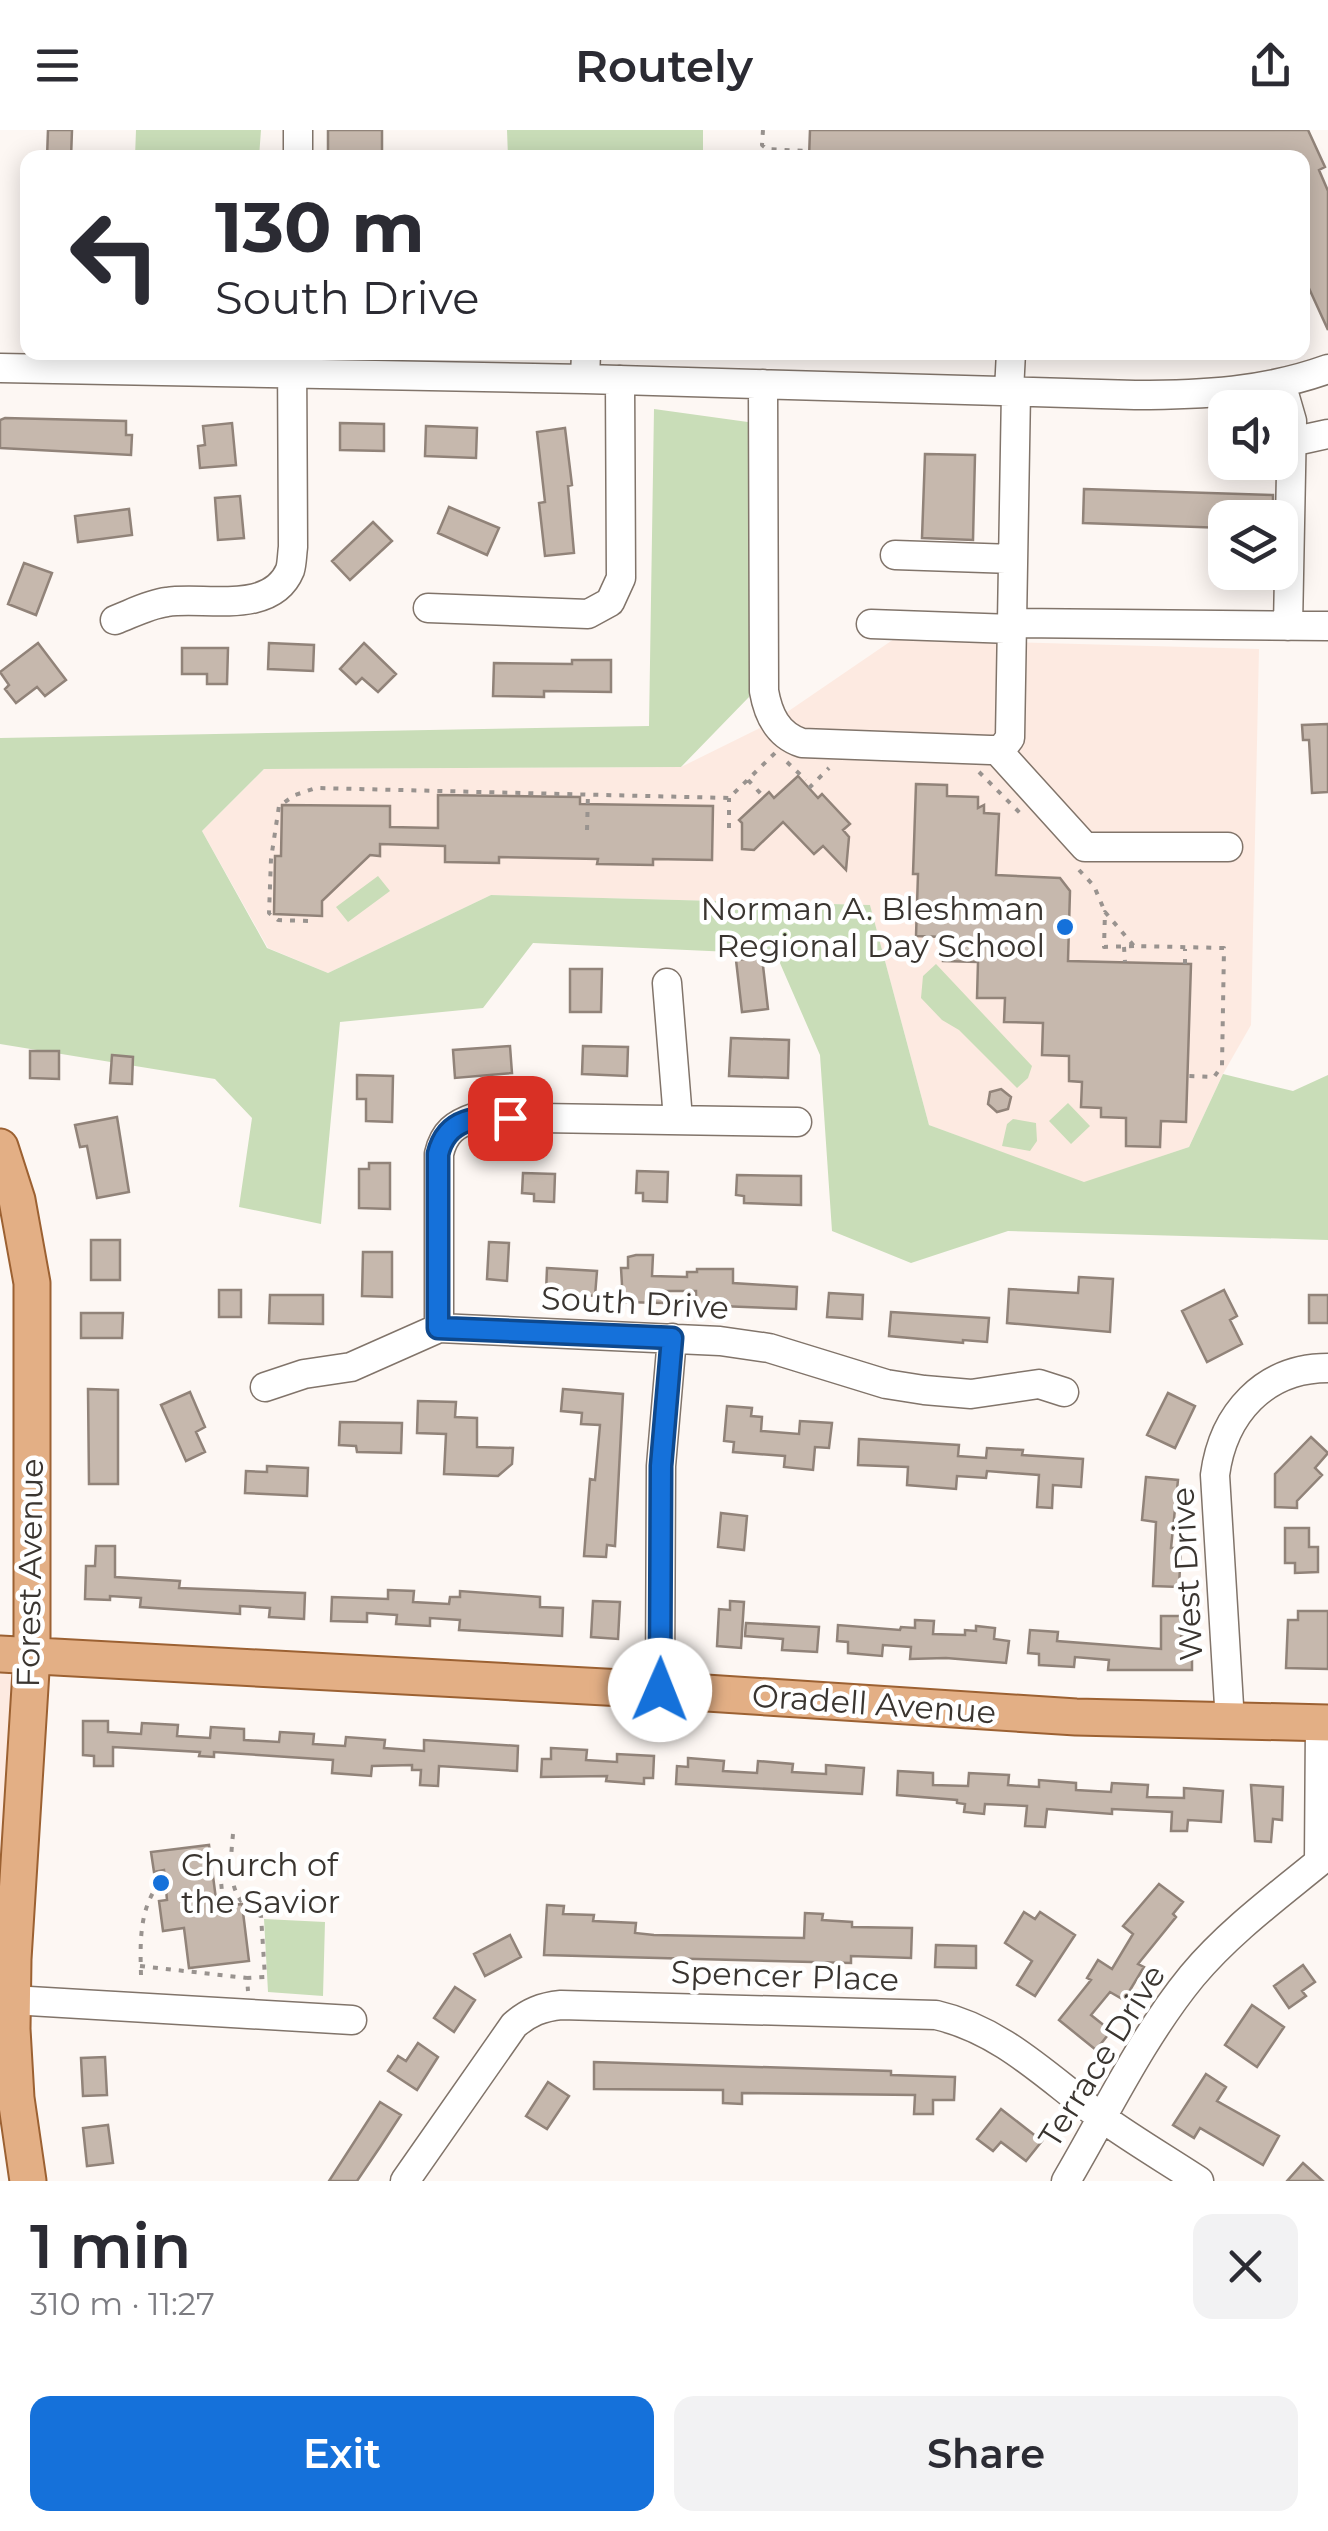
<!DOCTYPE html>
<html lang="en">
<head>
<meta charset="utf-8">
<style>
  body { margin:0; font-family:Montserrat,sans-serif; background:#f2f2f3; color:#2b2b33; height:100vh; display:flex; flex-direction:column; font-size:38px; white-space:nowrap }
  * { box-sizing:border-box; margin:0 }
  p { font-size:32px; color:#7c7c81 }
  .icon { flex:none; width:55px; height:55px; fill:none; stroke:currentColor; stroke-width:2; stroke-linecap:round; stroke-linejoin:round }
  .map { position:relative; height:2051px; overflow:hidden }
  .side { display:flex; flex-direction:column; background:#fff; flex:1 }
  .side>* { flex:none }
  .hud { position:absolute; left:20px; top:20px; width:1290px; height:210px; border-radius:20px; box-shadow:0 5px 25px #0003; background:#fff; color:#2b2b33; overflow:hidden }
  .buttons { position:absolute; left:1208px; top:260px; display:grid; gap:20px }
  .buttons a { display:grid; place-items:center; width:90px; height:90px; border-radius:20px; background:#fff; box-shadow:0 5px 25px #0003; font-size:50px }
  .pin { position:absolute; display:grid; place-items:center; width:85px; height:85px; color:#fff; margin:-42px; border-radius:20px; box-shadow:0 5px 15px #0006 }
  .me { position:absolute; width:110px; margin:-55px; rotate:1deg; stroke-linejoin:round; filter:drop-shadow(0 0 8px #0008) }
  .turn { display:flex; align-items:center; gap:35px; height:210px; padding:0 30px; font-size:45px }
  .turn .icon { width:130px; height:130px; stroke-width:2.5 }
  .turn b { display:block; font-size:70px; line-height:85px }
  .round { display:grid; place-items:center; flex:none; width:105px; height:105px; border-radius:20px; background:#f2f2f3 }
  .head { display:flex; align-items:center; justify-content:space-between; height:170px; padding:0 30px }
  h1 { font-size:60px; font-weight:600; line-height:75px }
  .action { display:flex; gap:20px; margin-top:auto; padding:20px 30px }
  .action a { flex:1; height:115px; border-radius:20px; background:#1571da; color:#fff; font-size:40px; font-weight:600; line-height:115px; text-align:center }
  .action a+a { background:#f2f2f3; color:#2b2b33 }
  header { display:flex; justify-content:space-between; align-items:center; height:130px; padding:0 30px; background:#fff; font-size:45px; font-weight:600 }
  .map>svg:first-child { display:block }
  .education { fill:#fdeae1 }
  .green { fill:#c9ddb8 }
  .building { fill:#c6b8ad; stroke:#918379; stroke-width:2.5 }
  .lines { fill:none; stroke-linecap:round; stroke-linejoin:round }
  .minor-casing { stroke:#81746a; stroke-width:31 }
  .major-casing { stroke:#9c6132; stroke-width:39 }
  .path { stroke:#99938f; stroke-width:4; stroke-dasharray:5 8; stroke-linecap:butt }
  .minor { stroke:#fff; stroke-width:28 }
  .major { stroke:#e3af85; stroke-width:35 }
  .route-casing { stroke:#0e498e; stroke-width:25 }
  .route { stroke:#1571da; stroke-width:18 }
  .poi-dot { fill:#1571da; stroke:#fff; stroke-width:4 }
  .labels { text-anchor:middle; stroke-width:9; stroke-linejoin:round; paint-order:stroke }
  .poi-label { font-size:32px; fill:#3a3530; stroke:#fff; text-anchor:end }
  .street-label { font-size:32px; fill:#3a3530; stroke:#fff }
</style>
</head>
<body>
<header><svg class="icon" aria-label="menu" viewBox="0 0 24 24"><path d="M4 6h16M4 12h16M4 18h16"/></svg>Routely<svg class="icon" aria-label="share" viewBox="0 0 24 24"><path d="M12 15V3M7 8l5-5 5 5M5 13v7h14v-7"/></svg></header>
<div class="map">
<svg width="1328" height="2051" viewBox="0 0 1328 2051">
  <rect width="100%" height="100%" fill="#fdf7f3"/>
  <path class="education" d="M894 509 1259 519 1251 895 1223 944 1189 1017 1083 1053 929 995 870 775 491 765 328 843 268 818 202 701 264 639 681 637 774 591Z
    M0 1524 32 1525 0 1955Z"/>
  <path class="green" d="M136 0H261L259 27H135Z
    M507 0H703V27H508Z
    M654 279 755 293 749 567 681 637 264 639 202 701 267 818 328 843 491 765 870 775 929 995 1084 1052 1189 1017 1223 944 1293 961 1328 945V1110L1008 1101 911 1133 832 1101 820 925 776 824 533 813 483 878 340 892 321 1094 239 1077 252 988 215 949 0 914V608L649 596Z
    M378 746 390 761 348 792 336 777Z
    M936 834 1032 936 1028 948 1017 958 959 900 942 890 921 868 923 846Z
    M1068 973 1090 996 1071 1014 1049 991Z
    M1013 989 1036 993 1037 1011 1030 1021 1002 1016 1007 994Z
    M264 1789 325 1792 323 1866 268 1862Z"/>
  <path class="building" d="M48 0H72L71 28H47Z
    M328 0H382V28L328 26Z
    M810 0H1308L1325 37 1319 40 1328 61V200L1302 143V28H809Z
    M5 288 126 291V305H132L131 325 0 318V290Z
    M232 293 236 335 200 338 198 316 205 315 203 296Z
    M340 293 384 294V321L340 320Z
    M426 296 477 298 476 328 425 326Z
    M565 298 572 355 568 356 574 423 545 426 539 373 545 372 537 302Z
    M925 324 975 325 973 410 922 408Z
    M1084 359 1273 365V388H1225V398L1083 393Z
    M240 366 244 408 218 410 215 368Z
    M449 377 499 398 487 425 438 403Z
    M129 379 132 405 78 412 75 386Z
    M373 392 392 411 350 450 332 431Z
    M24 433 52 443 36 485 8 474Z
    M38 513 66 550 45 566 37 557 16 573 5 559 9 555 0 542Z
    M269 513 314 515 313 541 268 539Z
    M364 513 396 544 378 562 362 548 356 554 340 539Z
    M182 518H228L227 554H207V544H182Z
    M572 530H611V562L544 561V567L493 566 494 533 572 534Z
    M1328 594V662L1312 663 1309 610H1303L1302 595Z
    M798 646 818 668 822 664 850 694 843 700 849 707 846 740 823 716 814 724 783 692 754 720 742 719V693L739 690 769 662 774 668Z
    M916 654 947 655V666L978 667V678L984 675V683L999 684 996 745 1060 748 1070 761 1068 831 1191 834 1186 992 1161 991 1160 1017 1126 1016V988L1101 987V978L1081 977 1082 952 1069 951V926L1042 925 1043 893 1004 892 1005 868H977L978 832 943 831 944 807 916 806 918 744H913Z
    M438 665 580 667V674L713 676 712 730 653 729V735L597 734 598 729 499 727V733L445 732V716L380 714V726L370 725 322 771V786L274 784 275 726H281L282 675 390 676V697L438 698Z
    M762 827 768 879 742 882 736 830Z
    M570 839H602L601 882H570Z
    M731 908 789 910 788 948 729 946Z
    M510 916 512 943 455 948 453 920Z
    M583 916 628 917 627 946 582 944Z
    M30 921H59V949L30 948Z
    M112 925 133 927 132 954 110 953Z
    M357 945 393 946 392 992 366 991V969H357Z
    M1001 959 1011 967 1008 979 997 982 988 974 990 962Z
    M117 987 129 1062 97 1068 87 1016 80 1017 75 995Z
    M369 1033H390V1079L359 1078V1039H369Z
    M637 1041 668 1042 667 1072 643 1071V1063H636Z
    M523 1043 555 1044 554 1072 534 1071V1064L522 1063Z
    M737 1045 801 1046V1075L744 1073V1066L736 1065Z
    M91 1110H120V1150H91Z
    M489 1112 509 1113 507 1151 487 1149Z
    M363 1122H392V1167L362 1166Z
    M636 1125H653L652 1146 687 1147V1142H697V1139H733V1153L797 1157 796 1179 696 1175V1161H664L663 1173 623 1172 621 1138H628V1127Z
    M547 1138 597 1141 595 1166 546 1162Z
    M1079 1147 1113 1149 1110 1202 1007 1193 1009 1159 1078 1163Z
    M219 1160H241V1187H219Z
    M1224 1160 1237 1186 1230 1190 1242 1214 1207 1232 1182 1181Z
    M829 1163 863 1165 862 1189 827 1187Z
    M270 1165H323V1194L269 1193Z
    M1309 1165H1328V1193H1309Z
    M891 1182 989 1188 987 1212 963 1210V1213L889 1206Z
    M81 1183H123L122 1208H81Z
    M88 1259 118 1260V1354H89Z
    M563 1259 623 1264 615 1416 607 1415 606 1427 584 1426 590 1349 595 1350 600 1295 581 1294 582 1283 561 1281Z
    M190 1262 205 1297 196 1302 205 1322 186 1331 161 1275Z
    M1168 1263 1195 1276 1175 1318 1147 1305Z
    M418 1271 456 1272 455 1287 477 1288V1317L513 1318 512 1334 498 1346 444 1344 446 1304 417 1303Z
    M727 1276 752 1278 751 1286 762 1287 761 1301 799 1304 800 1291 832 1293 829 1318 815 1317 813 1340 784 1337 785 1326 733 1322 734 1312 724 1311Z
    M340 1292 402 1293 401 1323 357 1322 356 1316 339 1315Z
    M1311 1307 1328 1323 1315 1338 1322 1345 1297 1371V1378L1275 1377V1344Z
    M859 1309 959 1315 958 1326 986 1328 987 1318 1023 1320 1022 1325 1083 1329 1081 1357 1053 1355 1052 1378 1037 1377 1039 1345 987 1341 986 1348 957 1346 956 1359 907 1355 908 1337 858 1335Z
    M267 1336 308 1338 307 1366 245 1363 246 1341 267 1342Z
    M1146 1347 1178 1350 1171 1418H1181L1179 1457 1153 1456 1156 1392 1142 1390Z
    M721 1383 747 1386 744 1420 718 1417Z
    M1285 1398H1309V1417H1318V1442L1295 1443V1433H1285Z
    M96 1416H115V1447L180 1451 179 1458 305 1463 304 1489 269 1487 270 1478 240 1476V1484L140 1477 141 1468 110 1466V1470L85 1469 86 1436H95Z
    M388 1460 414 1461 413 1472 449 1474 450 1467H460V1461L540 1467V1477L563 1478 562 1506 459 1500 460 1490 430 1488V1496L396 1494 397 1485 367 1483V1492L331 1491 332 1467 388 1469Z
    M593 1471 620 1472 618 1509 591 1507Z
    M730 1471 744 1472 741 1518 717 1516 719 1479 730 1480Z
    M1298 1481H1328V1539L1286 1538 1288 1490H1298Z
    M1161 1486H1181V1506H1192V1540H1108L1109 1530 1075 1527 1074 1537 1039 1535V1524L1028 1523 1030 1500 1058 1502 1057 1511 1161 1519Z
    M915 1490 934 1491 933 1504 965 1505V1500L976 1501V1496L995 1498 994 1509 1009 1511 1006 1533 946 1528 910 1529 911 1517 883 1515 882 1526 848 1523V1512L837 1511 838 1495 900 1500 901 1497 915 1498Z
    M746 1493 819 1497 817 1522 782 1520 783 1509 745 1506Z
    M83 1591H108V1602L141 1604 142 1593 178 1595 177 1606 210 1608 211 1597 244 1599V1610L279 1612 280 1602 314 1604 313 1614 345 1616 346 1607 385 1610 384 1618 424 1621V1610L518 1616 517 1641 439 1636 438 1656 420 1655 421 1640H412V1635L372 1636 371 1646 332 1643 333 1630 214 1622V1627L199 1626 200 1622 113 1617V1636H94V1626L83 1625Z
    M551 1618 587 1620 586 1630 617 1632V1624L654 1626 653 1648H644V1654L606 1651 607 1646 541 1647 542 1629H551Z
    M688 1628 724 1631 723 1641 757 1643 758 1631 793 1634 792 1642 826 1644V1635L864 1638 862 1664 676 1654 677 1636 688 1637Z
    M898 1641 933 1643V1655L968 1656 969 1643 1009 1645 1008 1655 1039 1657V1650L1076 1653V1660L1111 1662 1112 1653 1148 1655 1147 1667 1184 1668V1658L1223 1661 1221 1692 1188 1690 1187 1701H1171L1172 1682 1112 1679V1684L1047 1679 1045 1697 1025 1696 1027 1676 985 1674 984 1684 964 1682 965 1674 957 1673V1670L897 1665Z
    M1251 1655 1283 1657 1282 1690 1273 1689 1271 1712 1255 1711Z
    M209 1715 217 1777 242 1774 249 1831 189 1838 184 1798 163 1801 159 1771 167 1770 164 1740 154 1742 151 1722Z
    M1159 1754 1183 1772 1173 1784 1176 1787 1138 1834 1144 1837 1124 1870 1110 1862 1091 1885 1111 1901 1096 1920 1059 1890 1091 1850 1087 1848 1098 1830 1112 1839 1133 1804 1123 1796Z
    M547 1775 564 1776 563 1784 594 1785 593 1791 636 1793 635 1803 654 1805 804 1808 805 1783 823 1784 822 1790 852 1792V1797L912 1798 911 1828 851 1826V1833L544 1825Z
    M1024 1782 1035 1789 1040 1782 1075 1805 1035 1866 1017 1855 1032 1831 1005 1813Z
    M510 1805 521 1827 485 1846 474 1824Z
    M936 1815 976 1816V1838L935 1837Z
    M1303 1835 1315 1852 1302 1861 1306 1866 1289 1878 1274 1856Z
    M455 1857 475 1870 454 1902 434 1888Z
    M1252 1875 1284 1897 1257 1937 1225 1915Z
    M418 1913 438 1927 417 1960 388 1941 398 1926 406 1931Z
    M105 1927 107 1965 83 1966 81 1928Z
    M594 1932 891 1941V1945L955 1947 954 1970H933V1984H914L915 1965 742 1963V1974L723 1973V1960L594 1959Z
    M1206 1944 1226 1957 1217 1971 1279 2006 1263 2035 1200 1998 1194 2008 1173 1995Z
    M548 1952 569 1966 547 1999 526 1986Z
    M380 1972 401 1985 380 2017 357 2051H329Z
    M1001 1979 1042 2011 1026 2031 1001 2012 993 2021 977 2009Z
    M108 1995 113 2033 87 2036 83 1998Z
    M1303 2033 1323 2051H1287Z"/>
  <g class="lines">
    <g class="minor-casing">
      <path id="minor" d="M298 28V0
        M0 238 585 249 1135 265C1203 265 1264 262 1328 239
        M585 249 586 222
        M1281 253 1292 291 1288 496
        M763 254 764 561C768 584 777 605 802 613L990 620H1001L1010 608 1016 261
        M1009 261 1011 222
        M1291 312 1328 304
        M895 425 1013 429
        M428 478 588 484 610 472 621 448 620 250
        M115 490C131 484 149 474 167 472 203 466 271 486 290 440 292 434 292 424 293 417L292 222
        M1012 493 1328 496
        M871 494 1012 499
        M997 620 1085 717H1228
        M667 853 678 989
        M439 1198V1024C444 1002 455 994 476 987L797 992
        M265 1257 304 1244 351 1237 439 1198 720 1211 769 1218 886 1254 924 1260 971 1264 1039 1254 1064 1262
        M660 1560 661 1336 672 1208
        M1230 1592 1215 1345C1223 1284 1264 1238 1328 1238
        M12 1870 352 1890
        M405 2051 514 1895C529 1882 542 1877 561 1875L936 1885C1002 1900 1048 1948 1101 1987 1133 2010 1167 2030 1199 2051
        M1066 2051C1106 1983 1142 1907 1192 1846 1229 1802 1275 1768 1319 1732L1320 1593"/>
    </g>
    <g class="major-casing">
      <path id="major" d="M0 1017 17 1070 32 1153V1525L13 1829 12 1899 16 1968 28 2051
        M0 1524 660 1560 1076 1587 1328 1593"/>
    </g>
    <path class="path" d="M763 0 762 15 767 19 805 21
      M787 632 806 650
      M979 642 1022 685
      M748 650 762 665
      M809 658 829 638
      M729 698V668
      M587 700 588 664
      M1079 740 1094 756 1105 782
      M308 791 278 790 269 783 271 729 279 676 295 665 316 658 729 668 775 623
      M1134 816 1104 817 1105 782 1134 816 1224 818 1222 936 1214 947 1187 946
      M1124 817 1125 832
      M1185 834V819
      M233 1704C230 1736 226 1771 261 1786L265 1847 247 1848 248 1861
      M220 1741 223 1772
      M216 1773 238 1768
      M140 1836 247 1848
      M141 1845C140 1810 139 1774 164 1748"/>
    <use href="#minor" class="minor"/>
    <use href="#major" class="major"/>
  </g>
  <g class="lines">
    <g class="route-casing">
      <path id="route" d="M510 988C477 987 447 987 438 1024V1198L672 1208 661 1336 660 1560"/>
    </g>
    <use href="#route" class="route"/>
  </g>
  <g class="poi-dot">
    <circle cx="1065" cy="797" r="10"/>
    <circle cx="161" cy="1753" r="10"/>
  </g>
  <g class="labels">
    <g class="poi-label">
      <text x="1045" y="790">Norman A. Bleshman<tspan x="1045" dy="37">Regional Day School</tspan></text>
      <text x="181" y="1746" text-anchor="start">Church of<tspan x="181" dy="37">the Savior</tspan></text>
    </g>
    <g class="street-label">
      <text transform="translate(635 1173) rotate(3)" y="11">South Drive</text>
      <text transform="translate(30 1443) rotate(-89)" y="11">Forest Avenue</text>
      <text transform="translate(1187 1444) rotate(-93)" y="11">West Drive</text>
      <text transform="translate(874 1574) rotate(4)" y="11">Oradell Avenue</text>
      <text transform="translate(785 1846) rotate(2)" y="11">Spencer Place</text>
      <text transform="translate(1102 1926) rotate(-58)" y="11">Terrace Drive</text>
    </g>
  </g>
</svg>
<div class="buttons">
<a><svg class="icon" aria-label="sound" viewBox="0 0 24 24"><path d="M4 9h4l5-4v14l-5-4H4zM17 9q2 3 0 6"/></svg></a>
<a><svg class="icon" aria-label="layers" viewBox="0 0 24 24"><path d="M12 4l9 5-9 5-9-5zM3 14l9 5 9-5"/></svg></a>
</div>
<div class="pin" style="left:510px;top:988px;background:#d93025"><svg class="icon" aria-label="arrive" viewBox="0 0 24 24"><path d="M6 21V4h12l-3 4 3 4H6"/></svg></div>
<svg class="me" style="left:660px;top:1560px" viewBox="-20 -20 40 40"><circle r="19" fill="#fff"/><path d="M0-13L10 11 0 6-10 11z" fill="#1571da"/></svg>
<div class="hud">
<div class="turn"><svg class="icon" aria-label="left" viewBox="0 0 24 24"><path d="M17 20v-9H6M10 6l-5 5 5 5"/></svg><div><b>130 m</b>South Drive</div></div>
</div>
</div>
<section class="side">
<div class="head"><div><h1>1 min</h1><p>310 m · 11:27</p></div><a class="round"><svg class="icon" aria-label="close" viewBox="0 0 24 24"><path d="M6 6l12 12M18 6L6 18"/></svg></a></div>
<div class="action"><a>Exit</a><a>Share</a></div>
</section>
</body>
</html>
